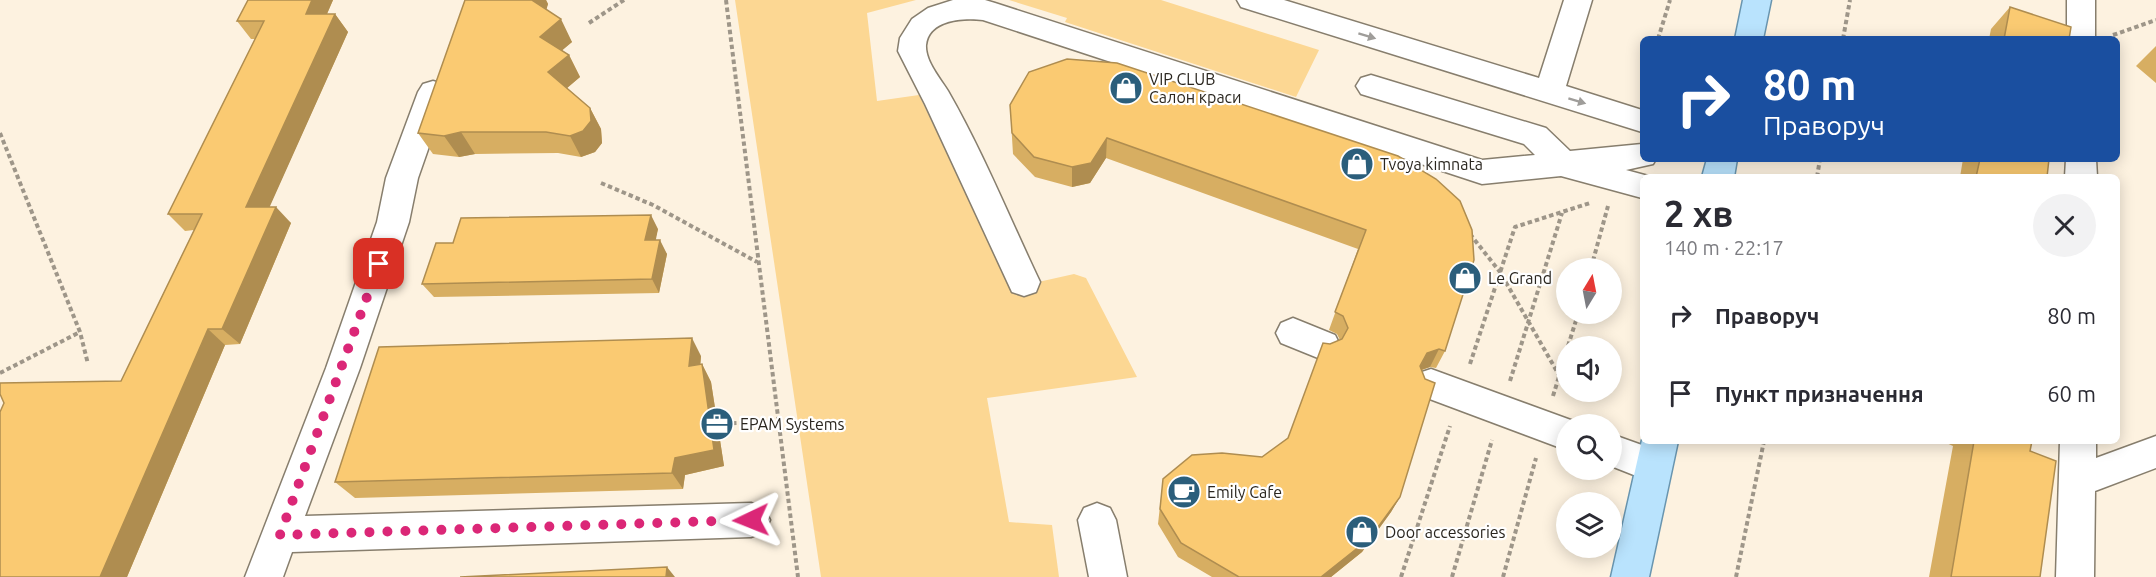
<!DOCTYPE html>
<html lang="uk">
<head>
<meta charset="utf-8">
<style>
  body { margin:0; font-family:Ubuntu,sans-serif; background:#f2f2f3; color:#2b2b33; height:100vh; display:flex; flex-direction:column; font-size:22px; white-space:nowrap }
  * { box-sizing:border-box; margin:0 }
  p { font-size:20px; color:#7c7c81 }
  .icon { flex:none; width:33px; height:33px; fill:none; stroke:currentColor; stroke-width:2; stroke-linecap:round; stroke-linejoin:round }
  .map { position:relative; flex:1; overflow:hidden }
  .details { position:absolute; left:1640px; top:174px; width:480px; height:270px; display:flex; flex-direction:column; background:#fff; border-radius:9px; box-shadow:0 3px 15px #0003 }
  .details>* { flex:none }
  .hud { position:absolute; left:1640px; top:36px; width:480px; height:126px; border-radius:9px; box-shadow:0 3px 15px #0003; background:#1a4fa0; color:#fff; overflow:hidden }
  .needle { width:39px; rotate:10deg }
  .buttons { position:absolute; left:1556px; top:258px; display:grid; gap:12px }
  .buttons a { display:grid; place-items:center; width:66px; height:66px; border-radius:50%; background:#fff; box-shadow:0 3px 15px #0003; font-size:30px }
  .pin { position:absolute; display:grid; place-items:center; width:51px; height:51px; color:#fff; margin:-26px; border-radius:12px; box-shadow:0 3px 9px #0006 }
  .me { position:absolute; width:66px; margin:-33px; rotate:268deg; stroke-linejoin:round; filter:drop-shadow(0 0 4px #0008) }
  .turn { display:flex; align-items:center; gap:21px; height:126px; padding:0 24px; font-size:27px }
  .turn .icon { width:78px; height:78px; stroke-width:2.5 }
  .turn b { display:block; font-size:42px; line-height:51px }
  .round { display:grid; place-items:center; flex:none; width:63px; height:63px; border-radius:32px; background:#f2f2f3 }
  .headline { display:flex; align-items:center; justify-content:space-between; height:102px; padding:0 24px }
  h1 { font-size:36px; font-weight:700; line-height:45px }
  ul { padding:0; list-style:none }
  li { display:flex; align-items:center; gap:18px; height:78px; padding:0 24px }
  li div { flex:1 }
  li b { display:block; font-size:22px }
  li em { font-style:normal }
  .map>svg:first-child { display:block }
  .green { fill:#fcd793 }
  .lines { fill:none; stroke-linecap:round; stroke-linejoin:round }
  .minor-casing { stroke:#877e6d; stroke-width:3 }
  .major-casing { stroke:#6995af; stroke-width:3 }
  .path { stroke:#9e9689; stroke-width:4; stroke-dasharray:4.5 3; stroke-linecap:butt }
  .minor { fill:#fff; fill-rule:evenodd }
  .major { fill:#b9e3fd; fill-rule:evenodd }
  .wall { fill:#d7ae62 }
  .shaded-wall { fill:#af8d50 }
  .building { fill:#faca72; stroke:#af8d50; stroke-width:1.5 }
  .oneway { fill:#9f9d9a }
  .route { stroke:#db2777; stroke-width:10; stroke-dasharray:0 18 }
  .labels { text-anchor:middle; stroke-width:4.5; stroke-linejoin:round; paint-order:stroke }
  .poi-label { font-size:16px; fill:#2a261f; stroke:#fff; text-anchor:start }
</style>
</head>
<body>
<div class="map">
<svg width="2156" height="577" viewBox="0 0 2156 577">
  <rect width="100%" height="100%" fill="#fdf2e0"/>
  <path class="green" d="M735 0H916L867 13 877 101 919 95 1012 288 1074 274 1086 278 1137 377 987 398 1009 522 1052 525 1059 577H821Z
    M1009 0H1161L1319 50 1296 97 1065 22 1067 18Z"/>
  <g class="lines">
    <g class="minor-casing">
      <path id="minor" d="M953 0H985L995 3 1482 160 1535 155 1524 144 1361 94 1356 86 1361 78 1371 75 1546 128 1570 151 1642 144V159H1656L1653 164 1626 170 1652 177H1642V198L1561 176 1482 184 983 20C964 18 929 19 926 45 925 61 940 78 948 91 983 152 1010 219 1040 282L1036 292 1024 296 1012 292 925 104 898 51 900 38 912 19 928 8Z
        M1237 0H1284L1539 78 1564 0H1592L1566 86 1642 110V132L1241 7Z
        M2067 0H2095V39H2067Z
        M433 81 443 84 448 92 418 178 409 222 360 368 305 516 751 503 764 508 770 520 764 532 751 537 292 552 283 577H245L326 368 377 222 386 178 418 92 423 84Z
        M2066 159H2096L2097 177H2065Z
        M1293 318 1335 335 1340 345 1335 355 1323 360 1281 343 1276 333 1281 323Z
        M1431 369 1579 423V424H1566V450L1419 395 1414 384 1419 373Z
        M1611 434 1667 454 1672 466 1667 478 1654 483 1611 466Z
        M2156 436V468L2095 491 2094 577H2056L2060 441H2096V458Z
        M1097 503 1110 508 1116 520 1127 577H1089L1078 520 1084 508Z"/>
    </g>
    <g class="major-casing">
      <path id="major" d="M1743 0H1771L1763 39H1735Z
        M1707 159H1737L1734 177H1702Z
        M1642 440 1678 441 1649 577H1611Z"/>
    </g>
    <path class="path" d="M726 0 798 577
      M589 23 624 0
      M2113 35 2156 20
      M1658 39 1670 0
      M1843 39 1850 0
      M0 133 80 332 88 364
      M1817 177 1820 159
      M601 183 653 205 757 262
      M1470 234 1500 272 1559 375
      M1591 268 1608 206
      M1568 346 1578 314
      M1470 364 1515 227 1590 203
      M0 373 80 332
      M1510 381 1562 213
      M1553 396 1566 354
      M717 424 778 421
      M1401 577 1450 426
      M1452 577 1492 440
      M1503 577 1536 458
      M1736 577 1764 441"/>
    <use href="#minor" class="minor"/>
    <use href="#major" class="major"/>
  </g>
  <path class="wall" d="M248 0H333L327 14H335L348 32 269 207 291 223 240 344 225 345 127 577H0L121 381 194 230 185 231 168 214 255 39H251L237 21Z
    M465 0H546L548 4 546 9 572 42 562 50 569 55 580 77 567 88 590 108 601 129 602 143 595 152 581 157 558 153 475 154 459 157 433 154 418 133Z
    M2010 7 2069 39H1989L1991 29Z
    M2156 46V83L2136 66Z
    M1010 105 1398 156 1445 351 1436 368 1430 367 1422 370 1400 497 1391 512 1362 552 1331 577H1212L1178 557 1158 524 1163 479 1262 457 1288 438 1330 344 1340 340 1337 334 1329 330 1358 249 1106 158 1090 183 1072 187 1035 177 1013 154Z
    M1963 159H2049L2047 177H1960Z
    M658 229 655 240 667 254 659 293 434 297 422 284 453 243Z
    M701 356 700 365 702 364 711 382 724 466 685 475 683 489 355 498 335 482Z
    M1942 441H2032L2030 451 2040 577H1929L1953 446Z"/>
  <path class="shaded-wall" d="M312 0H333L319 32 306 14Z
    M532 0H546L548 4 543 22Z
    M335 14 348 32 262 224 246 207Z
    M561 19 572 42 552 59 540 37Z
    M569 55 580 77 560 94 548 72Z
    M590 108 601 129 602 143 595 152 581 157 570 136Z
    M461 132 475 154 459 157 444 136Z
    M1107 138 1106 158 1090 183 1072 187V167Z
    M276 207 291 223 240 344 222 329Z
    M651 215 658 229 653 254 645 240Z
    M660 240 667 254 659 293 652 279Z
    M208 329 225 345 127 577H100Z
    M692 338 701 356 699 384 689 366Z
    M1439 349 1430 367 1418 371 1427 353Z
    M702 364 711 382 724 466 685 475 683 489 672 473 675 458Z
    M1400 497 1391 512 1362 552 1331 577H1321Z
    M667 567 675 577H666Z"/>
  <path class="building" d="M248 0H312L306 14H335L246 207H276L222 329H208L100 577H0V412L4 403 0 394V383L121 381 202 214H168L264 21H237Z
    M465 0H532L561 19 540 37 569 55 548 72 590 108 591 121 583 131 570 136 546 132H461L444 136 418 133Z
    M2010 7 2071 27 2069 39H2004Z
    M1067 59 1117 63 1398 156 1436 179 1460 201 1472 230 1474 260 1445 351 1439 349 1427 353 1420 366 1425 379 1435 383 1400 497 1370 538 1321 577H1239L1181 543 1160 509 1163 479 1192 455 1222 453 1262 457 1288 438 1323 343 1330 344 1342 339 1348 328 1343 316 1335 312 1366 230 1107 138 1091 163 1072 167 1034 157 1012 133 1010 105 1029 72Z
    M1980 159H2049L2047 177H1976Z
    M651 215 645 240H660L652 279 422 284 436 243H453L461 218Z
    M692 338 689 366 702 364 714 450 675 458 672 473 335 482 379 347Z
    M1974 441H2032L2030 451 2056 461 2040 577H1951Z
    M667 567 666 577H460Z"/>
  <defs><path id="oneway-solid" d="M-6-.8H1V-3.2L6.5 0L1 3.2V.8H-6Z" transform="scale(1.5)"/></defs>
  <g class="oneway">
    <use href="#oneway-solid" transform="translate(1367 36) rotate(17)"/>
    <use href="#oneway-solid" transform="translate(1577 101) rotate(17)"/>
  </g>
  <g class="lines">
    <path class="route" d="M379 264 280 535 751 520"/>
  </g>
  <defs>
    <g id="shop-disc" transform="scale(1.725)"><circle r="9.5" fill="#2b5e7b" stroke="#fff"/><path d="M-5-2.5h2.3a2.7 3.5 0 0 1 5.4 0H5L5.5 6h-11ZM-1.5-2.5h3a1.5 2.3 0 0 0-3 0Z" fill="#fff"/></g>
    <g id="office-disc" transform="scale(1.725)"><circle r="9.5" fill="#2b5e7b" stroke="#fff"/><path d="M-6-3h4V-5.5h4V-3h4V5H-6ZM-1-4.5V-3h2v-1.5ZM-6 0V1H6V0Z" fill="#fff"/></g>
    <g id="cafe-disc" transform="scale(1.725)"><circle r="9.5" fill="#2b5e7b" stroke="#fff"/><path d="M-5.5-4.5H6V0H3Q3 3.5 0 3.5H-2.5Q-5.5 3.5-5.5 0ZM3-3.2v2h1.7v-2ZM-6 4.5H4V6H-6Z" fill="#fff"/></g>
  </defs>
  <g fill-rule="evenodd">
    <use href="#shop-disc" x="1126" y="88"/>
    <use href="#shop-disc" x="1357" y="164"/>
    <use href="#shop-disc" x="1465" y="278"/>
    <use href="#office-disc" x="717" y="424"/>
    <use href="#cafe-disc" x="1184" y="492"/>
    <use href="#shop-disc" x="1362" y="532"/>
  </g>
  <g class="labels">
    <g class="poi-label">
      <text x="1149" y="85">VIP CLUB<tspan x="1149" dy="18">Салон краси</tspan></text>
      <text x="1380" y="170">Tvoya kimnata</text>
      <text x="1488" y="284">Le Grand</text>
      <text x="740" y="430">EPAM Systems</text>
      <text x="1207" y="498">Emily Cafe</text>
      <text x="1385" y="538">Door accessories</text>
    </g>
  </g>
</svg>
<div class="buttons">
<a><svg class="needle" viewBox="-14 -14 28 28"><path d="M0-13l5 13h-10z" fill="#e53935"/><path d="M0 13l5-13h-10z" fill="#7c7c81"/></svg></a>
<a><svg class="icon" aria-label="sound" viewBox="0 0 24 24"><path d="M4 9h4l5-4v14l-5-4H4zM17 9q2 3 0 6"/></svg></a>
<a><svg class="icon" aria-label="search" viewBox="0 0 24 24"><circle cx="10" cy="10" r="6"/><path d="M15 15l6 6"/></svg></a>
<a><svg class="icon" aria-label="layers" viewBox="0 0 24 24"><path d="M12 4l9 5-9 5-9-5zM3 14l9 5 9-5"/></svg></a>
</div>
<div class="pin" style="left:379px;top:264px;background:#d93025"><svg class="icon" aria-label="arrive" viewBox="0 0 24 24"><path d="M6 21V4h12l-3 4 3 4H6"/></svg></div>
<svg class="me" style="left:751px;top:520px" viewBox="-20 -20 40 40"><path d="M0-17L14 15 0 8-14 15z" fill="#db2777" stroke="#fff" stroke-width="4"/></svg>
<div class="hud">
<div class="turn"><svg class="icon" aria-label="right" viewBox="0 0 24 24"><path d="M7 20v-9h11M14 6l5 5-5 5"/></svg><div><b>80 m</b>Праворуч</div></div>
</div>
<section class="details">
<div class="headline"><div><h1>2 хв</h1><p>140 m · 22:17</p></div><a class="round"><svg class="icon" aria-label="close" viewBox="0 0 24 24"><path d="M6 6l12 12M18 6L6 18"/></svg></a></div>
<ul>
<li><svg class="icon" aria-label="right" viewBox="0 0 24 24"><path d="M7 20v-9h11M14 6l5 5-5 5"/></svg><div><b>Праворуч</b></div><em>80 m</em></li>
<li><svg class="icon" aria-label="arrive" viewBox="0 0 24 24"><path d="M6 21V4h12l-3 4 3 4H6"/></svg><div><b>Пункт призначення</b></div><em>60 m</em></li>
</ul>
</section>
</div>
</body>
</html>
